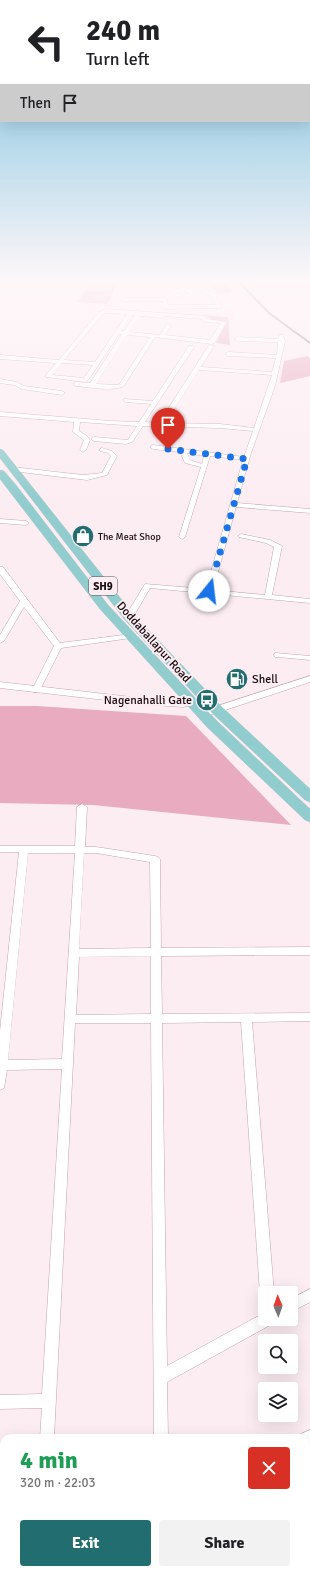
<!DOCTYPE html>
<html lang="en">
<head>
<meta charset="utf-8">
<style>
  body { margin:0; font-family:Signika,sans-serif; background:#f2f2f2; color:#202124; height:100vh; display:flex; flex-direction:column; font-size:15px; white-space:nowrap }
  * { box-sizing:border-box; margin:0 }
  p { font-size:13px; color:#757577 }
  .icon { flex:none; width:22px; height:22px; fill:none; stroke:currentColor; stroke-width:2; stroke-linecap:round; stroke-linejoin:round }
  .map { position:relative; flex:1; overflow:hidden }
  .side { position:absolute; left:0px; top:1434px; width:310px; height:140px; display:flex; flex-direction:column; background:#fff; border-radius:12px 12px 0 0; box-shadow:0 4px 16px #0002 }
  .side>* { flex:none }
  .top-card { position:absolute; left:0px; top:0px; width:310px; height:122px; box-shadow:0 4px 16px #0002; background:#fff; color:#202124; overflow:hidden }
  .needle { width:26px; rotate:358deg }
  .buttons { position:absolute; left:258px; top:1286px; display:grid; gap:8px }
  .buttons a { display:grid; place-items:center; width:40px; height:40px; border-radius:4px; background:#fff; box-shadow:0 4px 16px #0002; font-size:20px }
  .pin { position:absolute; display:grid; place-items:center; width:34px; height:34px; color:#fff; margin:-41px -17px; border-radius:50% 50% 50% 0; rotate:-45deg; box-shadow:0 0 4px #0007 }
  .pin .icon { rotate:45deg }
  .me { position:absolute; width:44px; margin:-22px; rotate:16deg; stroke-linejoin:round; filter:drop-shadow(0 0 3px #0008) }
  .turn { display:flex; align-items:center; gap:14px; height:84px; padding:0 20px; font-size:18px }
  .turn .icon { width:52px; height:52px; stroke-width:2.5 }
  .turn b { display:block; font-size:28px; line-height:34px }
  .then { display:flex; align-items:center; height:38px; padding:0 20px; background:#0003; gap:8px; font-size:15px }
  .round { display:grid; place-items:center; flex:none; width:42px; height:42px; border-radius:4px; background:#f2f2f2 }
  .head { display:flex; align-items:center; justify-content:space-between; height:68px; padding:0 20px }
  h1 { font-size:24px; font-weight:700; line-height:30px; color:#1e9e55 }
  .button { display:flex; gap:8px; margin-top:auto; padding:8px 20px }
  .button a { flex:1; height:46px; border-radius:4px; background:#216d70; color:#fff; font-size:16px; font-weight:700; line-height:46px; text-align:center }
  .button a+a { background:#f2f2f2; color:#202124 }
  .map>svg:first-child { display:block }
  .green { fill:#e8abc0 }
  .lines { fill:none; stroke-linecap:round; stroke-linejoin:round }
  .minor-casing { stroke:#c6a3af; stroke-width:1 }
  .tertiary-casing { stroke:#c6a3af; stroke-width:1 }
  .secondary-casing { stroke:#c6a3af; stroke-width:1 }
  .primary-casing { stroke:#d1cecf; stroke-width:1 }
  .minor { fill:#fff; fill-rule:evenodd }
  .tertiary { fill:#fff; fill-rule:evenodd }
  .secondary { fill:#fff; fill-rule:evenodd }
  .primary { fill:#91ccce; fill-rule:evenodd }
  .rail { stroke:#8d7f84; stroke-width:2 }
  .route { stroke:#1a73e8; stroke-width:7; stroke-dasharray:0 12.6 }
  .labels { text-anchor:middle; stroke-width:4; stroke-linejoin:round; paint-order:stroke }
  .far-poi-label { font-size:10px; fill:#180c10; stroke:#fcedf2; text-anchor:start }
  .shield { fill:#fcedf2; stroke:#5c5054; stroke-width:1 }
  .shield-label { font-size:11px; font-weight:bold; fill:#180c10 }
  .street-label { font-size:12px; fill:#180c10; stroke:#fcedf2 }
  .poi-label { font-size:12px; fill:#180c10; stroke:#fcedf2; text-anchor:start }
</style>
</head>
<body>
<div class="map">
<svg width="310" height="1574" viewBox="0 0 310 1574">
  <rect width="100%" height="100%" fill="#fcedf2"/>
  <path class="green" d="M206 280H222L233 292 218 294Z
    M91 282 118 283 107 304 78 302Z
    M169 313 228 317 230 345 216 343 227 321 209 320 210 317Z
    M307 356 310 358V376L280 383 284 361Z
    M0 706H37L186 716 291 825 93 805 0 803Z
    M310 1503V1574H284L278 1570H306V1504Z"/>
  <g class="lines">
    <g class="minor-casing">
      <path id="minor" d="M102 280H111L123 283V297L124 298H165L167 299 168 305H216L211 296 193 286H135L133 285V280H137V284H188L183 280H189L215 294 222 306 219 308 165 309 162 307 163 301H123L118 298 119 285Z
        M184 288 194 290 195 293C188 299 178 299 171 293L175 289ZM184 290 190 293 183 295 176 293Z
        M106 309 205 316 207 319 227 322 215 342 212 344 155 337 124 386C114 392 88 387 76 386L73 384 76 382 90 383 122 334H119L89 379 85 382 46 377V375L56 363 0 359V355L59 360 99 312ZM107 313 127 314 95 362 64 360 103 314ZM131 315H135L124 331H121ZM140 316 161 318 165 316 202 319 204 322 221 323 210 340 165 335 171 326 168 324 166 325 160 335 129 332ZM127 335 150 337 119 385 96 384ZM62 363 93 365 84 378 52 375Z
        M279 335H283L285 341 275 386 251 453 237 503 310 509V513L236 507 213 590 265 595 274 547 266 543 239 537 238 536 241 534 270 540 282 546 272 595 310 599V603L150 588 132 619H126L125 617 145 584 206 589 243 460 210 456 185 537 182 539 179 537 201 467 185 463 180 452 153 449 150 447 153 445 244 457 253 431 220 428 143 426 132 442 126 444 94 441 91 439 94 437 128 440 137 426 80 422 79 431 87 436 90 440 86 450 83 452 80 450 84 440 73 432 74 422 0 416V412L111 421 139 422 151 404 126 402 124 401V399L153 401 189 346H193L194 347 145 422 159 423 209 345 214 346 201 367 272 372 276 358 228 356 225 354 228 352 277 355 278 342 237 341 234 339 237 337 278 339ZM199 370 272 375 254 428 220 424 165 423ZM187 453 204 456 202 464 190 460Z
        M0 379 17 382 24 386 62 391 65 393 62 395 22 389 14 385 0 383Z
        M102 448 112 451 117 456 107 475 87 480 12 471 9 469 12 467 83 475 102 473 111 456 108 453 100 451V449Z
        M0 519 26 521 29 523 26 525 0 523Z
        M0 567H3L60 643 131 634 135 636 131 638 61 648 40 690 36 692H33L32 690 54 646 24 607 4 641 0 643V635L20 601 0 574Z
        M275 653 310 656V660L278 657H275L274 655Z
        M82 804 87 807 85 847H96L155 856 158 857 160 859 161 948 310 947V955L161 956 162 1014 310 1013V1021L252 1022 274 1293H265V1299L262 1297 260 1293 241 1022 162 1023 167 1366 262 1314 265 1313V1319H274L272 1324 167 1382 168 1438H154L151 1023H75L54 1438H40L42 1408 0 1409V1395L42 1394 62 1069 7 1070 4 1088 0 1090V1031L19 852H0V846H75L77 807ZM28 853H75L62 1059 8 1060ZM84 853H96L150 862 151 948 79 949ZM151 956V1014L76 1015 79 957Z
        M310 1289V1302L291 1312V1299Z
        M310 1430V1445L306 1446V1438H299L301 1434Z
        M0 1484H4V1498H0Z
        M32 1570H48V1574H32Z"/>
    </g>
    <g class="tertiary-casing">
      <path id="tertiary" d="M310 676V682L207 716H199L198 714 199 712Z
        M0 682 140 698 183 701 192 699 197 702 196 704 183 707 140 704 0 688Z"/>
    </g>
    <g class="secondary-casing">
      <path id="secondary" d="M46 1570H76L75 1574H45Z
        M205 1570H230L231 1574H206Z"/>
    </g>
    <g class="primary-casing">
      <path id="primary" d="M0 449 3 450 133 614 222 707 310 789V802L305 800 212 713 125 620 0 458Z
        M0 470 4 471 16 485 108 605 217 721 310 809V822L305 820 207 727 100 609 0 479Z"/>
    </g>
    <use href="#minor" class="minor"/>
    <use href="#tertiary" class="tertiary"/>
    <use href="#secondary" class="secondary"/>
    <use href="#primary" class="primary"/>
    <path class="rail" d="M237 280 269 313 310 343"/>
  </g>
  <linearGradient id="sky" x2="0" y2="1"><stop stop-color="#6dbbdc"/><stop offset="0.56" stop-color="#fef7f9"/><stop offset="1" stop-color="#fef7f9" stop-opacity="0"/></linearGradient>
  <rect width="310" height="501" fill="url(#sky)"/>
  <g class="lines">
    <path class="route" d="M168 449 247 459 209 591"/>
  </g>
  <defs>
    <g id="shop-disc" transform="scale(1.15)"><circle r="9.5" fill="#216d70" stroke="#fcedf2"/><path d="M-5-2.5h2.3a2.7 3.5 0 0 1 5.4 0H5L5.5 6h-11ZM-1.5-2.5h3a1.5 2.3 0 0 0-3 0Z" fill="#fff"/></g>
    <g id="fuel-disc" transform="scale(1.15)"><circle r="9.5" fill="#216d70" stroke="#fcedf2"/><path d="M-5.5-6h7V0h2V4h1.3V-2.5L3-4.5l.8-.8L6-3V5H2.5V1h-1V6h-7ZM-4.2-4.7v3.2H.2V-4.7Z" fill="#fff"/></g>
    <g id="bus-disc" transform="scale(1.15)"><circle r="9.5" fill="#216d70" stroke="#fcedf2"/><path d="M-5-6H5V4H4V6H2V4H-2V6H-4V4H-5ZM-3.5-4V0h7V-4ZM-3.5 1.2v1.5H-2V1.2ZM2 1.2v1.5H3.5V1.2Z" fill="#fff"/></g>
  </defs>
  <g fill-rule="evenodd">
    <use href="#shop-disc" x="83" y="536"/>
    <use href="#fuel-disc" x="237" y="679"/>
    <use href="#bus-disc" x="207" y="700"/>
  </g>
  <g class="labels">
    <g class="far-poi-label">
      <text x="98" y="540">The Meat Shop</text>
    </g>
    <rect class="shield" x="89" y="577" width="28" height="18" rx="3"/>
    <g class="shield-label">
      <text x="103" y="590">SH9</text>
    </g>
    <g class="street-label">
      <text transform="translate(154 642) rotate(48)" y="4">Doddaballapur Road</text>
    </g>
    <g class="poi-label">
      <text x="252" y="683">Shell</text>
      <text x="192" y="704" text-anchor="end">Nagenahalli Gate</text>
    </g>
  </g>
</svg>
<div class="buttons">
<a><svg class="needle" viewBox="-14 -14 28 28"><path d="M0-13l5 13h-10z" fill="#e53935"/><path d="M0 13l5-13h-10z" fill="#757577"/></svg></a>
<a><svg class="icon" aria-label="search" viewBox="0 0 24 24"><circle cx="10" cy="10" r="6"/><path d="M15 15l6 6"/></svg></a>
<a><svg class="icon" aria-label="layers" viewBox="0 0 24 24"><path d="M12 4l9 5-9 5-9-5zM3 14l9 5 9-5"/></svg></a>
</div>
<div class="pin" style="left:168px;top:449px;background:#d93025"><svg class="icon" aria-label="arrive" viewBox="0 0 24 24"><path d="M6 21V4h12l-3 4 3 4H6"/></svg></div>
<svg class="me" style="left:209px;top:591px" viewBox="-20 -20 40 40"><circle r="19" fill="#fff"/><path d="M0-13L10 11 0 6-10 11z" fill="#1a73e8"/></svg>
<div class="top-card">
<div class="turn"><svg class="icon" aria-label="left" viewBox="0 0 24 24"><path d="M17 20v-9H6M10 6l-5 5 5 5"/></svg><div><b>240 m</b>Turn left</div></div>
<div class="then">Then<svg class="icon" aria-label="arrive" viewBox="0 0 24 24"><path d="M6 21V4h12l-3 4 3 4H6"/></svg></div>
</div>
<section class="side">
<div class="head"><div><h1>4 min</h1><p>320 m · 22:03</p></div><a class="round" style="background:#d93025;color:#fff"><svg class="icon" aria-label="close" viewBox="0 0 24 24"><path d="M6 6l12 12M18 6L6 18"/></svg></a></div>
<div class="button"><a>Exit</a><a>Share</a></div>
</section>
</div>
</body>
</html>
